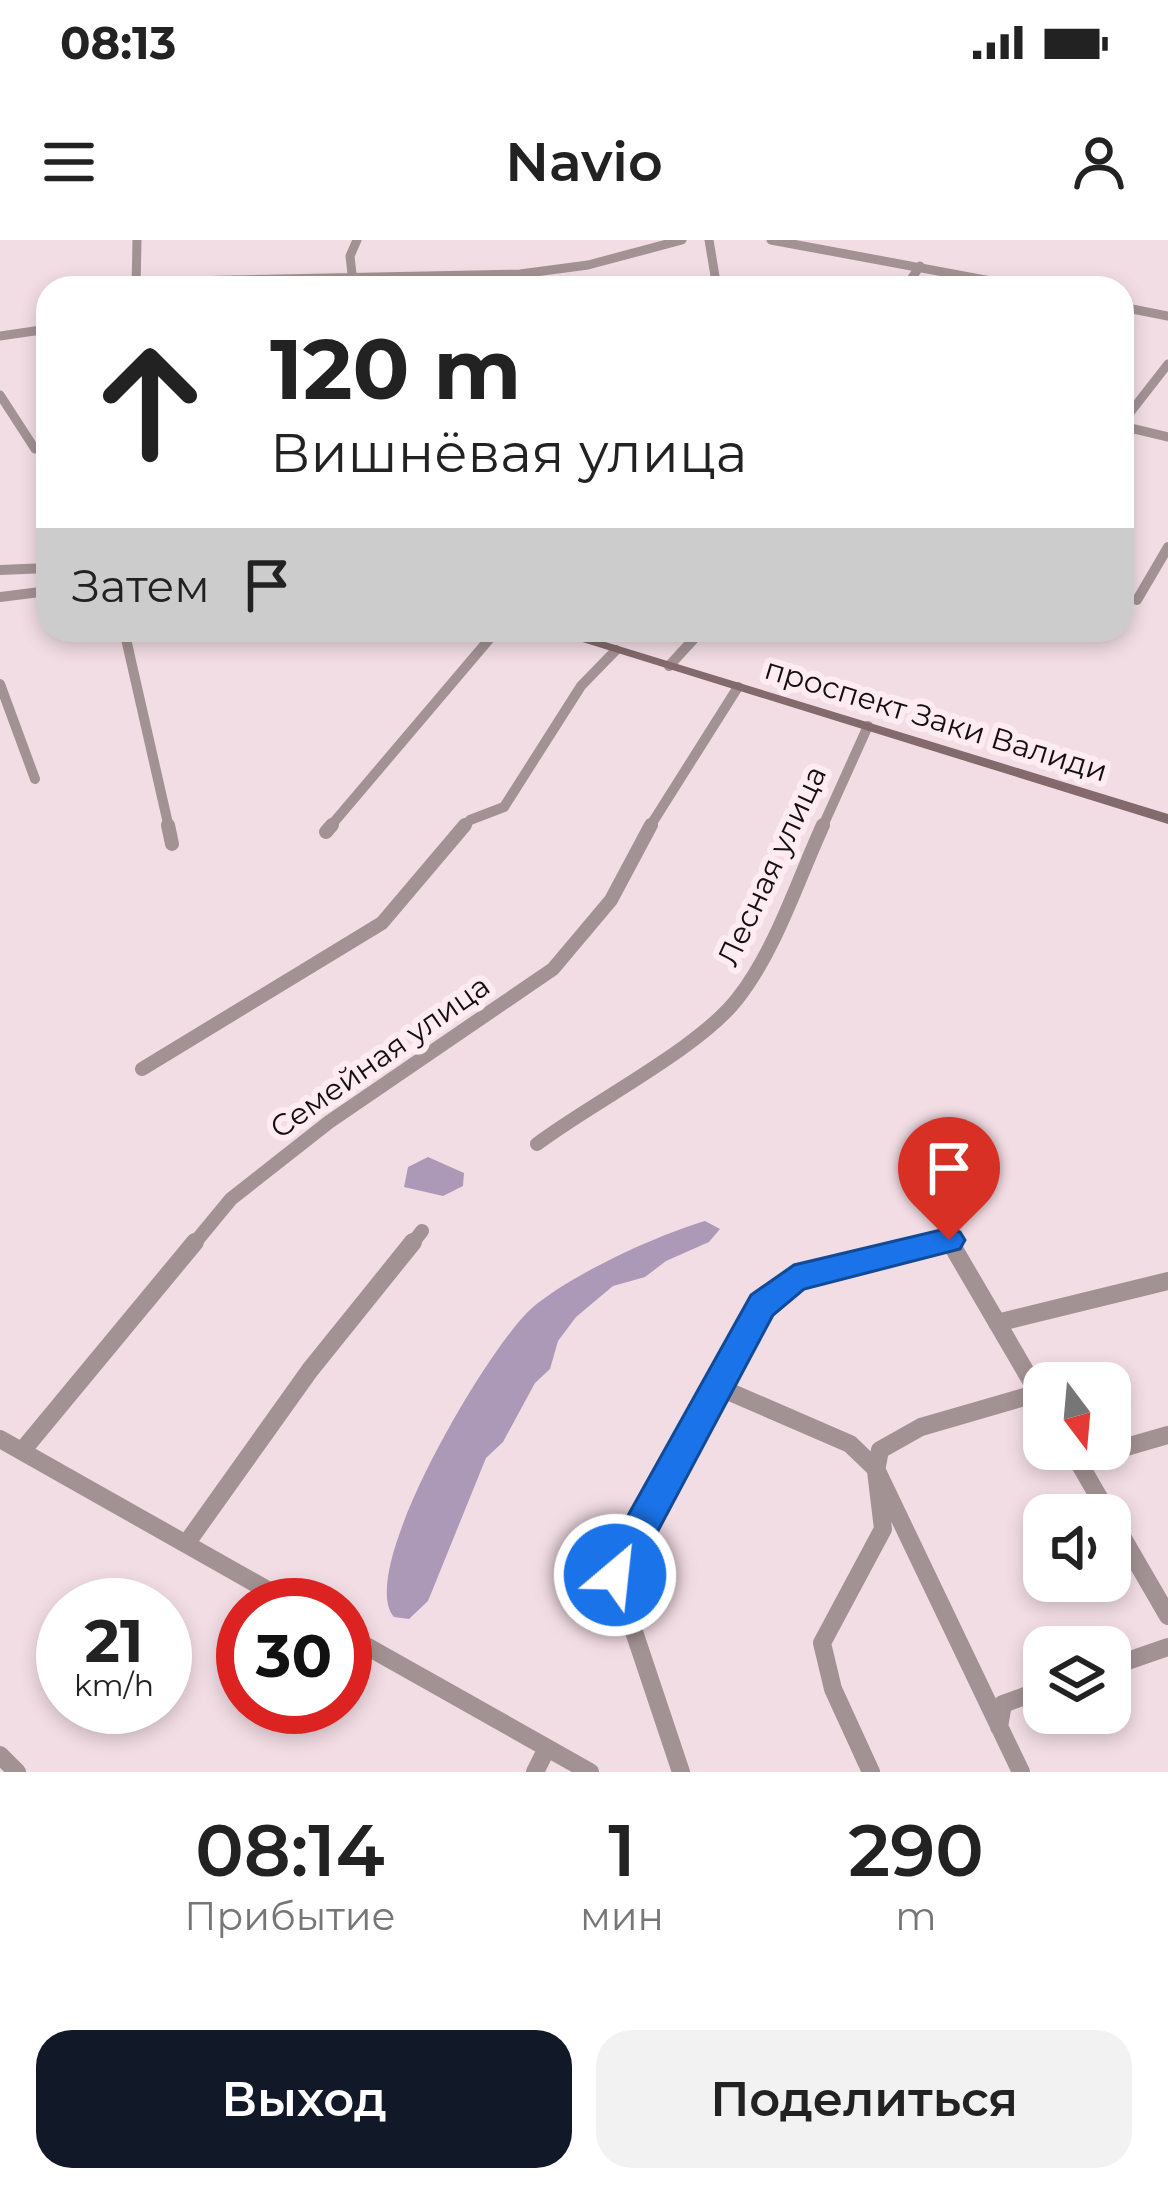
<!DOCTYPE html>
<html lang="ru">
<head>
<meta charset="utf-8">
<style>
  body { margin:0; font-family:Montserrat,sans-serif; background:#f2f2f2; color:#222; height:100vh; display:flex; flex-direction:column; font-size:45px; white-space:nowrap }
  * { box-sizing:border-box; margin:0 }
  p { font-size:39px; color:#767676 }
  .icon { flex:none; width:66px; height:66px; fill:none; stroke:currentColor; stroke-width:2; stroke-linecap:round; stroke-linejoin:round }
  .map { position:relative; height:1532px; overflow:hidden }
  .panel { display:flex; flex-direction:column; background:#fff; flex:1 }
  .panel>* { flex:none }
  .hud { position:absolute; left:36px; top:36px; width:1098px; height:366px; border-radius:36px; box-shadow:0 6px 18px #0003; background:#fff; color:#222; overflow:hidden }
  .needle { width:78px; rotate:164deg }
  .fabs { position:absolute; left:1023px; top:1122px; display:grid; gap:24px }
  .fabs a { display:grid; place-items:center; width:108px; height:108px; border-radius:24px; background:#fff; box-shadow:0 6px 18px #0003; font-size:60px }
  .speed { position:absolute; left:36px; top:1338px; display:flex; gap:24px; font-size:60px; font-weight:700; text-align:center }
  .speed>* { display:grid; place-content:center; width:156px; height:156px; border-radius:50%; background:#fff; box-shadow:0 6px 18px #0003; line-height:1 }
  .speed small { font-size:30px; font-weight:400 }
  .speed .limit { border:18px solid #d22; background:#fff; color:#111 }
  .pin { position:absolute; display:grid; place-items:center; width:102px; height:102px; color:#fff; margin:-123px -51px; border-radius:50% 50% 50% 0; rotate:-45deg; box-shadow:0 0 12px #0007 }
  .pin .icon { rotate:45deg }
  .me { position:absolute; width:132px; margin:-66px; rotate:28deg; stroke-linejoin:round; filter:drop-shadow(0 0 9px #0008) }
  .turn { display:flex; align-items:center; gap:42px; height:252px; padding:0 36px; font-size:54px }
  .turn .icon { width:156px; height:156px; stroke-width:2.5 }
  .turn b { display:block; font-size:84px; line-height:102px }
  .then { display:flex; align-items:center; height:114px; padding:0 36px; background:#0003; gap:24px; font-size:45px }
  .eta { display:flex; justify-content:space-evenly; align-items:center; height:204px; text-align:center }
  .eta b { font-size:72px; font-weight:600; line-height:84px }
  .action { display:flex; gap:24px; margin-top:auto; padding:24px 36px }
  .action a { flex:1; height:138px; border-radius:36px; background:#111827; color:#fff; font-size:48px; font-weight:600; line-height:138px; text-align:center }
  .action a+a { background:#f2f2f2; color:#222 }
  .status { display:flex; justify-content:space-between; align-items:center; height:84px; padding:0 60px; background:#fff; direction:ltr }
  .status svg { height:33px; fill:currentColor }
  header { display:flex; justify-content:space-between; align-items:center; height:156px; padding:0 36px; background:#fff; font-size:54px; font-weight:600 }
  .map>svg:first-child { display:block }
  .water { fill:#ac99b7 }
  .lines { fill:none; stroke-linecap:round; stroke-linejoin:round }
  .street-far3 { stroke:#a39293; stroke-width:9 }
  .street-far2 { stroke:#a39293; stroke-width:10 }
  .street-far1 { stroke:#a39293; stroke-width:14 }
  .street { stroke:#a39293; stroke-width:18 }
  .secondary { fill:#846a6c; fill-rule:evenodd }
  .route { fill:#1a73e8; stroke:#114b97; stroke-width:3 }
  .labels { text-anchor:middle; stroke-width:12; stroke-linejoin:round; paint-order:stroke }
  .street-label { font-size:30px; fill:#150e10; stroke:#feecf2 }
</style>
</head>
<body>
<div class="status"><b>08:13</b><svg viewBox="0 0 49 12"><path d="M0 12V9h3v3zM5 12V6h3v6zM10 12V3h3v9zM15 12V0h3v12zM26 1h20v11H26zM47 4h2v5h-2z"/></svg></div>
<header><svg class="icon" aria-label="menu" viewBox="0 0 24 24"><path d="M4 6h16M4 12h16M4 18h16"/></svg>Navio<svg class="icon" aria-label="person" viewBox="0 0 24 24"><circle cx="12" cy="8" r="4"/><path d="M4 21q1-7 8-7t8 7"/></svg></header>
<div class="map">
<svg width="1168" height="1532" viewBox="0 0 1168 1532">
  <rect width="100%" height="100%" fill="#f3dde5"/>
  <path class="water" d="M428 917 464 933 463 946 443 956 404 947 408 927Z
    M705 981 720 989 709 1002 666 1021 645 1037 613 1046 576 1077 558 1101 550 1129 535 1143 503 1202 486 1218 428 1361 409 1379 394 1377C354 1331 491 1103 532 1068 570 1035 657 995 705 981Z"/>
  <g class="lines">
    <path class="street-far3" d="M709 0 717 48
      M771 0 1029 48
      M136 42 520 34 588 25 682 0
      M353 43 350 16 357 0
      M136 48 137 0
      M905 48 920 26
      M1122 67 1168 76
      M0 96 48 89
      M0 155 35 209 48 206
      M1122 183 1168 124
      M1122 186 1168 197"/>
    <path class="street-far2" d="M0 330 48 328
      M0 357 48 351
      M1137 360 1168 307
      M124 390 169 588
      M669 426 702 390
      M0 444 35 539
      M329 588 497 390
      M463 588 470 580 504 567 581 446 616 410
      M649 588 738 447
      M822 588 868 486"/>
    <path class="street-far1" d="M168 585 172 604
      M326 592 332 585
      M142 829 382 683 465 585
      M537 904C591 863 700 808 738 758 776 709 797 642 823 585
      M193 1005 231 959 329 882 553 729 611 660 651 585
      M411 1005 422 991
      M929 1005 949 1000 952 1005"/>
    <path class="street" d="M950 1002 1044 1163
      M997 1083 1168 1041
      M716 1146 762 1065 794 1038 941 1002
      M0 1199 294 1365
      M1071 1209 1109 1275
      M22 1211 195 1002
      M1078 1221 1168 1195
      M1110 1276 1168 1376
      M186 1304 310 1130 413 1002
      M345 1394 590 1532
      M1110 1427 1168 1407
      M999 1487 1003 1464 1044 1449
      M0 1515 17 1532
      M535 1532 547 1508
      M681 1532 615 1335 716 1146 850 1204 876 1229 1021 1532
      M871 1532 833 1449 822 1403 883 1289 876 1231 880 1210 921 1187 1038 1153"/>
    <path class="secondary" d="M544 390H566L1168 574V584Z"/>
  </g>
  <path class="route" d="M949 988 960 992 965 1000 960 1009 804 1049 773 1075 628 1347 615 1352 602 1347 597 1335 602 1322 751 1055 794 1025Z"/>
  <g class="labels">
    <g class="street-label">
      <text transform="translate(936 480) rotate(17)" y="10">проспект Заки Валиди</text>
      <text transform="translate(772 626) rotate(-65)" y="10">Лесная улица</text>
      <text transform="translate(380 817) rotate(-35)" y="10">Семейная улица</text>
    </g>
  </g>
</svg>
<div class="fabs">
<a><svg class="needle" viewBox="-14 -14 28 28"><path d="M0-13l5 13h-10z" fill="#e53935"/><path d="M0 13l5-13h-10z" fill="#767676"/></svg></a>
<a><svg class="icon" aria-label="sound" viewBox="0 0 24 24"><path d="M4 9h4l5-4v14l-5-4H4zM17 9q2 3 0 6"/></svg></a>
<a><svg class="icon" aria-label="layers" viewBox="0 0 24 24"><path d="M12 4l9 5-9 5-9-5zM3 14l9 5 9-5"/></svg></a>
</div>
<div class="speed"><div>21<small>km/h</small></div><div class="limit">30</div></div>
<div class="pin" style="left:949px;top:1000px;background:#d93025"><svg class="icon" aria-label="arrive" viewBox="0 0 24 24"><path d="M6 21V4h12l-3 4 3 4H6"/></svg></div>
<svg class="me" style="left:615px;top:1335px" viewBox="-20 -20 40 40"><circle r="17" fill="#1a73e8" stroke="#fff" stroke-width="3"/><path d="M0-11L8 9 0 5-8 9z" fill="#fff"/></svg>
<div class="hud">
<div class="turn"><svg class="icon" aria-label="ahead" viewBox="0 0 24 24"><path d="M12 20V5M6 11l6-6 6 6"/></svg><div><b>120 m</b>Вишнёвая улица</div></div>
<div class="then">Затем<svg class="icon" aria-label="arrive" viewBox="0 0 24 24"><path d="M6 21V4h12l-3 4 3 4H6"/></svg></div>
</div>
</div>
<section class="panel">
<div class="eta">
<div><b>08:14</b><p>Прибытие</p></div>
<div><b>1</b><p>мин</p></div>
<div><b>290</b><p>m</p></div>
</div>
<div class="action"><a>Выход</a><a>Поделиться</a></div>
</section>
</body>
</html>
